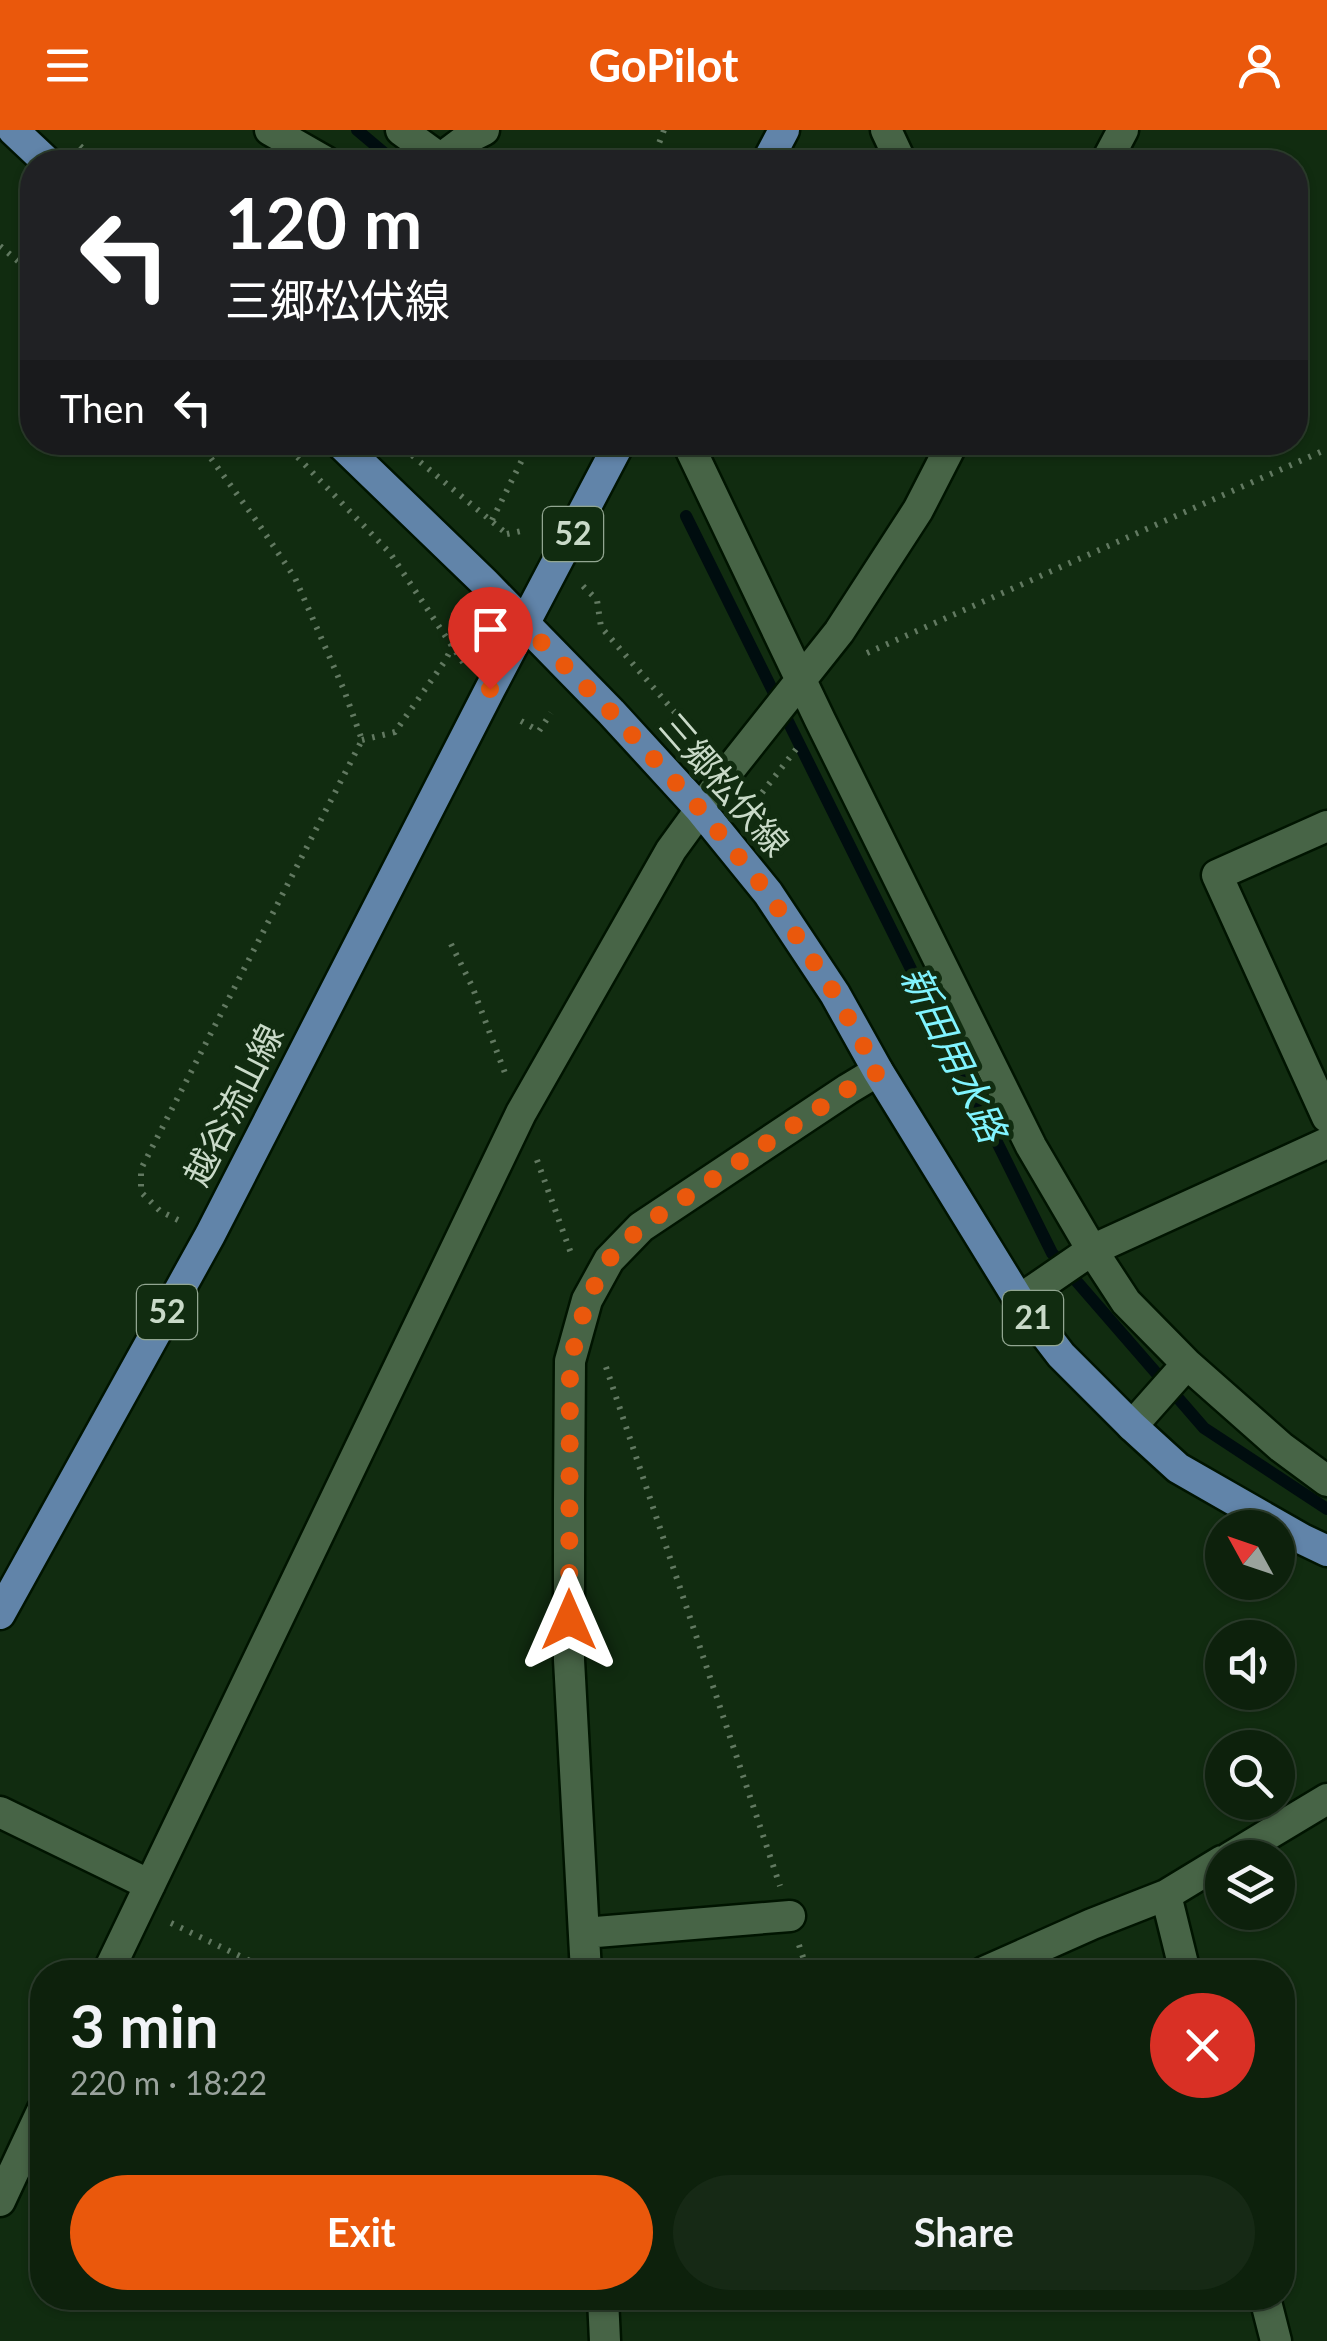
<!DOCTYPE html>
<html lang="en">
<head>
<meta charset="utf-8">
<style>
  body { margin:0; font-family:Lato,"Noto Sans JP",sans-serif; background:#162915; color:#f1f3f6; height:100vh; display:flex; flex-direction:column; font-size:38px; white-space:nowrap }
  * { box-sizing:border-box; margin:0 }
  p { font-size:32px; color:#9aa39d }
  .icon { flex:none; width:55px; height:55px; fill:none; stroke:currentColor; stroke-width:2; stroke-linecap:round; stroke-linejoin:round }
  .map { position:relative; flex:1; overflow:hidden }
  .details { position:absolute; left:30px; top:1830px; width:1265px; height:350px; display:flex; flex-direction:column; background:#0d210c; border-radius:40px; box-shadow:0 2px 8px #0004,0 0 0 2px #2d3e2d }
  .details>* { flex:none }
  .hud { position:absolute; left:20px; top:20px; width:1288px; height:305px; border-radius:40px; box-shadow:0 2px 8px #0004,0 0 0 2px #2d3e2d; background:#202124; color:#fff; overflow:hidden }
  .needle { width:65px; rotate:310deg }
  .controls { position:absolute; left:1205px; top:1380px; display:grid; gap:20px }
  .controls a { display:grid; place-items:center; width:90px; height:90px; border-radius:50%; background:#0d210c; box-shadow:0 2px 8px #0004,0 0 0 2px #2d3e2d; font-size:50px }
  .pin { position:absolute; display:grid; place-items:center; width:85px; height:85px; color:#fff; margin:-102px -42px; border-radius:50% 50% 50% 0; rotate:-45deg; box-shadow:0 0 10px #0007 }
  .pin .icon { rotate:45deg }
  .me { position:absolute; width:110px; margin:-55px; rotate:0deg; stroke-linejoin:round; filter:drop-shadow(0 0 8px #0008) }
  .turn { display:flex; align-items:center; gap:35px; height:210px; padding:0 40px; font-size:45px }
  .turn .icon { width:130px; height:130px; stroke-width:2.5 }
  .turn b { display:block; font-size:70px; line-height:85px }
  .then { display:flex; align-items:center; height:95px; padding:0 40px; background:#0003; gap:20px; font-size:38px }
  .round { display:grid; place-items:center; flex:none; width:105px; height:105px; border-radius:52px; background:#162915 }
  .headline { display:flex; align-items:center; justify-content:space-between; height:170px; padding:0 40px }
  h1 { font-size:60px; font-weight:700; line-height:75px }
  .button { display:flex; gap:20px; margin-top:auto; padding:20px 40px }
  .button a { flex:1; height:115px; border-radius:60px; background:#ea580c; color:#fff; font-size:40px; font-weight:700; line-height:115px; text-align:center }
  .button a+a { background:#162915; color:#f1f3f6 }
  header { display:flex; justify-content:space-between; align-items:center; height:130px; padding:0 40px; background:#ea580c; color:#fff; font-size:45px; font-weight:700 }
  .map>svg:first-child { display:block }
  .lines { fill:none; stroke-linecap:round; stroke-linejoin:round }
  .stream { stroke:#000d0f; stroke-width:12 }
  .minor-casing { stroke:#001400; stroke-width:35 }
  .major-casing { stroke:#001400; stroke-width:35 }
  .path { stroke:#627961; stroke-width:6; stroke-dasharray:2.5 8; stroke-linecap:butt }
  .minor { stroke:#476446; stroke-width:30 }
  .major { stroke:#6184a9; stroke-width:30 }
  .route { stroke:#ea580c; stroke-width:18; stroke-dasharray:0 32.4 }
  .labels { text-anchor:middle; stroke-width:10; stroke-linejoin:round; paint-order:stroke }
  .shield { fill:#112c10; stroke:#92a691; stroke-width:2.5 }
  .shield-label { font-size:32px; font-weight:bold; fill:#c9dac8 }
  .street-label { font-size:35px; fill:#c9dac8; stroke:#112c10 }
  .water-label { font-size:38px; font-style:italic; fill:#81f4ff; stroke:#112c10 }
</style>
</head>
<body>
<header><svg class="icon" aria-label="menu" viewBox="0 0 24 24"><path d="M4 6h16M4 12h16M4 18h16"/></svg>GoPilot<svg class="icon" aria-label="person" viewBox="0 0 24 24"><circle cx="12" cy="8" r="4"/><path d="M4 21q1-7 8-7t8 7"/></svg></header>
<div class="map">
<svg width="1327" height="2211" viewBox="0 0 1327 2211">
  <rect width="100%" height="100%" fill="#112c10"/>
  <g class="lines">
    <path class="stream" d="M357 0 395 32
      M686 386 1052 1123 1204 1298 1327 1379"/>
    <g class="minor-casing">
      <path id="minor" d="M270 0 326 32
        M401 0 445 32
        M886 0 901 32
        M436 32 468 8 484 0
        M1106 32 1123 0
        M690 318 820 590 1031 1016 1092 1120 1126 1172 1187 1234 1281 1317 1327 1351
        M1327 696 1217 745 1327 987
        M1019 1170 1092 1120 1327 1013
        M1132 1296 1187 1234
        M0 1682 150 1755
        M1229 1728 1327 1669
        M1166 1765 1185 1842
        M584 1803 790 1786
        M108 1842 521 983 671 720 727 643 839 502 918 380 953 312
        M586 1842 569 1530V1371L570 1231 587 1170 609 1130 641 1097 848 959 878 941
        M984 1842 1092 1794 1166 1765 1222 1731
        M0 2071 42 1981
        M603 2168 605 2211
        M1265 2168 1276 2211"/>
    </g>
    <g class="major-casing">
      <path id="major" d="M13 0 47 32
        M767 32 784 0
        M339 312 484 452 611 582 699 678 768 763 835 864 878 941 1019 1170 1061 1225 1132 1296 1178 1338 1302 1409 1327 1421
        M0 1484 210 1105 490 559 620 312"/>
    </g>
    <path class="path" d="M80 16 97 32
      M652 32 664 0
      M0 116 32 143
      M283 312 390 423 464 534
      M396 312 507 404
      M492 390 531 312
      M507 404 526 400
      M583 456 597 470 601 497 704 616
      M867 523 1327 319
      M521 591 539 601 551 583
      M362 610 395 602 445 531 462 498
      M749 667 754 673 797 618
      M451 814 472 856 505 943
      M537 1030 572 1126
      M178 1090 160 1081 141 1062V1039L362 610 344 560 295 448 258 393 199 312
      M606 1237 780 1756
      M171 1793 273 1842
      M799 1815 808 1842"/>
    <use href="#minor" class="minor"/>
    <use href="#major" class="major"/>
  </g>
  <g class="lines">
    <path class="route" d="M490 559 524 495 611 582 699 678 768 763 835 864 878 942 848 959 641 1097 608 1130 587 1170 570 1232 569 1490"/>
  </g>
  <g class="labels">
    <g class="shield">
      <rect x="543" y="377" width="60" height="54" rx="8"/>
      <rect x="137" y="1155" width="60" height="54" rx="8"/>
      <rect x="1003" y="1161" width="60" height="54" rx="8"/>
    </g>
    <g class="shield-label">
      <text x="573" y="415">52</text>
      <text x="167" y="1193">52</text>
      <text x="1033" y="1199">21</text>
    </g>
    <g class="street-label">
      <text transform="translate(724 655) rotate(49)" y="12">三郷松伏線</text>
      <text transform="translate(234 975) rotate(-63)" y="12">越谷流山線</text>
    </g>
    <g class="water-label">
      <text transform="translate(953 924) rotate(64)" y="13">新田用水路</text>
    </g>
  </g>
</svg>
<div class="controls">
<a><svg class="needle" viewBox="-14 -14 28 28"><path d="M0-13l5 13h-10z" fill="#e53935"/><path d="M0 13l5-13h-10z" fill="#9aa39d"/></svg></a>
<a><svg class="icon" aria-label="sound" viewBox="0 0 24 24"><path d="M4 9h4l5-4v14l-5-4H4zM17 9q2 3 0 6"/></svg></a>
<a><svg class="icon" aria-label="search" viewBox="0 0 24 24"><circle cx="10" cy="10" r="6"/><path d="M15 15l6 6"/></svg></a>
<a><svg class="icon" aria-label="layers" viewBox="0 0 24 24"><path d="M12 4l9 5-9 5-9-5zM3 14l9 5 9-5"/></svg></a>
</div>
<div class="pin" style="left:490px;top:559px;background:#d93025"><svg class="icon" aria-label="arrive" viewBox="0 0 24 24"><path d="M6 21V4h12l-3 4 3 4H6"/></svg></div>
<svg class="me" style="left:569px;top:1490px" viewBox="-20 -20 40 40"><path d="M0-17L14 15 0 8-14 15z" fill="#ea580c" stroke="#fff" stroke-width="4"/></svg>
<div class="hud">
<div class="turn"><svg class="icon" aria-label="left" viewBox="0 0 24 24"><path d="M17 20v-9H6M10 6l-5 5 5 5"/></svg><div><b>120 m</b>三郷松伏線</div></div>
<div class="then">Then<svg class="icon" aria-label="left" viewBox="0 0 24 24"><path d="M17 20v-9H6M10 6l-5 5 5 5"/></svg></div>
</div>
<section class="details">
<div class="headline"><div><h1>3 min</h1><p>220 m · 18:22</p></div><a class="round" style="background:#d93025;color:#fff"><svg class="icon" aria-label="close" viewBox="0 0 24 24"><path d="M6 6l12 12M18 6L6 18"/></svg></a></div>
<div class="button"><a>Exit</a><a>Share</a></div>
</section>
</div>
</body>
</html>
